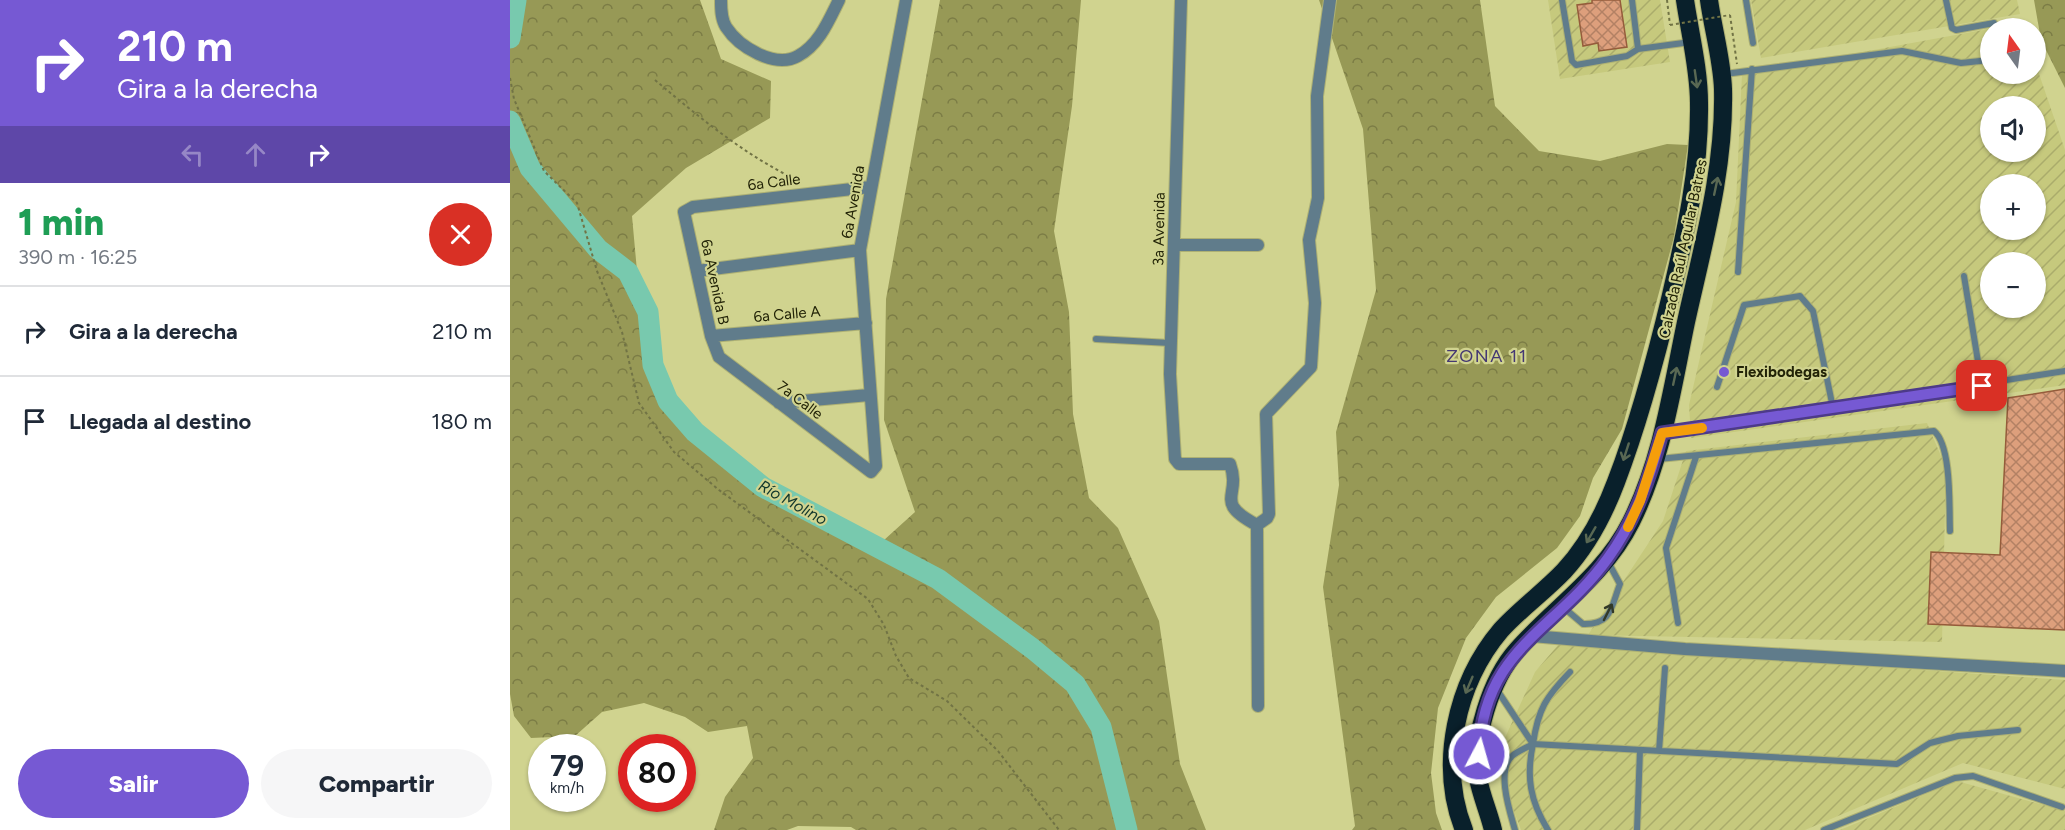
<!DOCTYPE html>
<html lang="es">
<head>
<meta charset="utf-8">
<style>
  body { margin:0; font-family:Figtree,sans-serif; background:#f6f6f7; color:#1f2937; height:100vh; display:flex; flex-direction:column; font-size:22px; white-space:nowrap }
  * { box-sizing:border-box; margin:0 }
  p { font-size:20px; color:#747a83 }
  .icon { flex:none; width:33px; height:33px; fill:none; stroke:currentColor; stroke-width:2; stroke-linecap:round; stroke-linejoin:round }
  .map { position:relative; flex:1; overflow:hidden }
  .sheet { display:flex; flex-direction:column; background:#fff; width:510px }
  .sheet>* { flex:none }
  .top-card { background:#7659d3; color:#fff; overflow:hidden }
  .needle { width:39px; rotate:346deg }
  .tools { position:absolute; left:1470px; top:18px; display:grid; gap:12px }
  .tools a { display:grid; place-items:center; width:66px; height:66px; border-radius:50%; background:#fff; box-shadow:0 2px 4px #0004; font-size:30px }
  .speed { position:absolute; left:18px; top:734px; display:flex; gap:12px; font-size:30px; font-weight:700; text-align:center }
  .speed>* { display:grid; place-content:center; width:78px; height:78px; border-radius:50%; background:#fff; box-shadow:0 2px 4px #0004; line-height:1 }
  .speed small { font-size:15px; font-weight:400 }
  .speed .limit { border:9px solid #d22; background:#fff; color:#111 }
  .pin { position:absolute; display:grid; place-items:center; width:51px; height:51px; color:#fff; margin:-26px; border-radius:12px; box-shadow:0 3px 9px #0006 }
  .me { position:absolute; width:66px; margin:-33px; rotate:6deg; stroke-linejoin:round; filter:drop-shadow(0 0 4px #0008) }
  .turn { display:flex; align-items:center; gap:21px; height:126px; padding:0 18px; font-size:27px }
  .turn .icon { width:78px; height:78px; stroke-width:2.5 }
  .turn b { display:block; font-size:42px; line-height:51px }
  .lanes { display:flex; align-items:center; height:57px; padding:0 18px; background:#0003; justify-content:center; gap:30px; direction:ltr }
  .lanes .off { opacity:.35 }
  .round { display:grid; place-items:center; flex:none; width:63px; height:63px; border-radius:32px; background:#f6f6f7 }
  .summary { display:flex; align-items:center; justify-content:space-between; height:102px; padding:0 18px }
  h1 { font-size:36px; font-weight:800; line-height:45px; color:#1e9e55 }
  .action { display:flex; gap:12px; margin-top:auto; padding:12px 18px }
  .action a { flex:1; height:69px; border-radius:36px; background:#7659d3; color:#fff; font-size:24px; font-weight:800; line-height:69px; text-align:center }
  .action a+a { background:#f6f6f7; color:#1f2937 }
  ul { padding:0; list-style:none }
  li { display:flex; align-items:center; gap:18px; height:90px; padding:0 18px; border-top:2px solid #e0e1e3 }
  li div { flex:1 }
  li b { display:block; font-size:22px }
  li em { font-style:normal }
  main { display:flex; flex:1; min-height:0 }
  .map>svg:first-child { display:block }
  .industrial { fill:url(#industrial-furrows); fill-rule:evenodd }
  .forest { fill:url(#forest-crowns) }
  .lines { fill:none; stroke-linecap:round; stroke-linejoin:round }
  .river { stroke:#78c9ae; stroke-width:21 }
  .building { fill:url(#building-cross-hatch); stroke:#955c3b; stroke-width:1.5 }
  .lane-casing { stroke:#adb074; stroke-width:8 }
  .street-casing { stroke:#adb074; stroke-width:14 }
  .highway-casing { stroke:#adb074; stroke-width:20 }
  .path { stroke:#717345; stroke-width:2; stroke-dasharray:3 3; stroke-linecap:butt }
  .lane { stroke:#607c8b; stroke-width:6 }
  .street { stroke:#607c8b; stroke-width:12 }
  .highway { stroke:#09202b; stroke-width:18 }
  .path-bridge { stroke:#717345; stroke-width:2; stroke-dasharray:3 3; stroke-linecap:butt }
  .oneway { stroke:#596853 }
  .oneway2 { stroke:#323928 }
  .route-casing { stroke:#4d3a89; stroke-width:15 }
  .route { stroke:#7659d3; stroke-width:10 }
  .slow { stroke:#f59e0b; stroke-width:10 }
  .poi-dot { fill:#7659d3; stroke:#d0d38f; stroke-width:2 }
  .labels { text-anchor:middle; stroke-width:4.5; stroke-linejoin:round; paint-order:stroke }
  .street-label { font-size:15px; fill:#222307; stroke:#d0d38f }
  .poi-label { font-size:15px; font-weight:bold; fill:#222307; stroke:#d0d38f; text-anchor:start }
  .water-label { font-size:16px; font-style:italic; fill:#11372c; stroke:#d0d38f }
  .quarter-label { font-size:18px; letter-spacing:1.5px; fill:#443773; stroke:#d0d38f }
</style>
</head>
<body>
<main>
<section class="sheet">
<div class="top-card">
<div class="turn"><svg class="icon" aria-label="right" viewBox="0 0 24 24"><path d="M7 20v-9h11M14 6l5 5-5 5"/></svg><div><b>210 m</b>Gira a la derecha</div></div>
<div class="lanes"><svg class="icon off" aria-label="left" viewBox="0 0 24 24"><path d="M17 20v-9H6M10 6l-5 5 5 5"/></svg><svg class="icon off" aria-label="ahead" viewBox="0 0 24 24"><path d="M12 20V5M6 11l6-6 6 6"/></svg><svg class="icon" aria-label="right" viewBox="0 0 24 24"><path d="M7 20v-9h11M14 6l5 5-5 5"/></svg></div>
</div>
<div class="summary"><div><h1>1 min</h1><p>390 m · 16:25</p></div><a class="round" style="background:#d93025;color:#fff"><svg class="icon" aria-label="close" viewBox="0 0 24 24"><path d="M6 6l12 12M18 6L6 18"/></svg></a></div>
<ul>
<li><svg class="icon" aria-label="right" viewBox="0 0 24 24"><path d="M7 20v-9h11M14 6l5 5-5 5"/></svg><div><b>Gira a la derecha</b></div><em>210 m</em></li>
<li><svg class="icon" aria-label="arrive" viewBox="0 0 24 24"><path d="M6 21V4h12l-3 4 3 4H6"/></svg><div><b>Llegada al destino</b></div><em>180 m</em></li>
</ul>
<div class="action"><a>Salir</a><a>Compartir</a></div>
</section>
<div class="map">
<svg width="1555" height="830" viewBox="0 0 1555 830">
  <defs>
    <pattern id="industrial-furrows" width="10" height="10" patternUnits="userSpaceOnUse" patternTransform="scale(1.5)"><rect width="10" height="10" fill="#c6c97d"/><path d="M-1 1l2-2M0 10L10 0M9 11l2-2" fill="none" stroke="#aaac6b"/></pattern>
    <pattern id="forest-crowns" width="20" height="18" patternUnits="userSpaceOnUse" patternTransform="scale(1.5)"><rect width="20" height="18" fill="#979956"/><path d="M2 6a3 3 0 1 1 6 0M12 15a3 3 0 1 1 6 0" fill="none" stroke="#7b7c45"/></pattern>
    <pattern id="building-cross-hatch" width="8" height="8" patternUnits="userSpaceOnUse" patternTransform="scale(1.5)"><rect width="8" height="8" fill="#dd9f7c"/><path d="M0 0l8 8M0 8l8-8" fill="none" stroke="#b38164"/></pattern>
  </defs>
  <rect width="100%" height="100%" fill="#d0d38f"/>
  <path class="industrial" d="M1038 0H1150L1160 62 1050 79Z
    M1241 0H1507L1510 14 1251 58Z
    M1511 23 1513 28H1480V74H1526V65L1555 150V385L1181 438 1179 405 1226 202 1232 74ZM1480 106H1526V152H1480ZM1480 184H1526V230H1480ZM1480 262H1526V308H1480Z
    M1417 423 1436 468 1432 642 1078 635 1153 521 1176 451Z
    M1048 645 1555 680V789L1453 763 1295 830H1011L996 790 994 740 1025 672Z
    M1447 781 1555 811V830H1330Z"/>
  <path class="forest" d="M0 0H190L211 59 261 81 260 118 176 168 122 216 132 326 168 412 270 495 363 550 405 512 374 420 376 299 430 0H571L562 106 544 231 559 312 563 414 579 498 608 528 649 621 670 764 696 830H346L341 827 288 826 277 830H204L215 797 243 758 237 726 198 732 175 717 134 703 92 712 65 736 21 738 4 716 0 694Z
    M809 0H970L985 106 1029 151 1090 161 1157 144 1178 145 1164 237 1112 429 1083 478 1070 516 1047 548 986 597 956 638 928 708 921 773 926 813 932 830H842L845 826 813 587 829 485 826 432 866 290 853 129Z
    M1524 0H1555V88L1531 40Z"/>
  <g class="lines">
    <path class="river" d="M0 38 6 0
      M0 121 20 168 88 249 118 272 138 312 143 365 158 401 185 432 253 487 428 579 523 649 565 684 591 727 617 830"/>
  </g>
  <path class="building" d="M1082 0H1110L1117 47 1089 51 1088 43 1073 46 1067 5 1082 3Z
    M1555 389V630L1418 624 1421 552 1490 555 1498 398Z"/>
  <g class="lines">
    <g class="lane-casing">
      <path id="lane" d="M1052 0 1062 61 1066 65 1117 56 1128 49 1122 0
        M1236 0 1243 43
        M1436 0 1442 28 1446 30 1484 23
        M1128 49 1181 42
        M1215 74 1392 51 1451 63 1480 60
        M1228 272 1242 69
        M1454 276 1472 386
        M586 339 660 343
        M1207 387 1234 305 1290 296 1303 311 1323 408
        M1156 433 1555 371
        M1149 459 1424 431C1442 446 1439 509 1440 531
        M1053 607 1073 624C1102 625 1101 607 1110 584L1097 560
        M1168 623 1156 548 1186 457
        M987 690 1023 744
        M1149 751 1155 668
        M1005 830C1000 812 986 771 1002 756 1008 751 1016 748 1023 744 1028 709 1036 697 1060 672
        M1038 830C1020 801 1016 777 1023 744L1387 764 1420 743 1448 736 1508 730
        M1127 830 1130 750
        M1314 830 1445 778 1463 776 1552 807"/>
    </g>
    <g class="street-casing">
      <path id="street" d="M211 0C211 9 211 19 216 27 229 47 265 69 288 56 309 45 319 20 329 0
        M671 0 660 374 665 459 669 464H720C732 497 702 501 747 525
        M360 187 183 207 174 212 201 336 209 357 361 472 366 466 350 250 396 0
        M664 245H748
        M187 271 350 250
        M201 336 356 323
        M269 403 359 395
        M747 525 757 518 759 514 756 414 801 367 805 303 799 240 808 198 807 96 820 0
        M747 525 748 706
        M1022 636 1175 649 1555 671"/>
    </g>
    <g class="highway-casing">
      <path id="highway" d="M954 830C928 765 946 683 991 630 1010 609 1034 592 1054 571 1077 546 1094 514 1106 482 1129 422 1146 358 1161 295 1176 231 1190 169 1189 103 1189 69 1180 34 1175 0
        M983 830C979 813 971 795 968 778 962 739 981 679 1007 650 1045 607 1094 576 1121 522 1152 460 1162 389 1176 322 1193 245 1215 168 1213 89 1212 60 1203 29 1199 0"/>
    </g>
    <path class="path" d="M1157 0 1160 25
      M1220 15 1227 64
      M0 78 4 99 34 171 67 203 87 271 112 332 129 403 164 452 209 490 358 599 374 625 386 656 399 678 437 701 488 751 549 830
      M145 80C190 118 237 157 291 182"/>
    <use href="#lane" class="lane"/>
    <use href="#street" class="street"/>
    <use href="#highway" class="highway"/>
    <path class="path-bridge" d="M1160 25 1220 15"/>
  </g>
  <defs><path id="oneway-shaft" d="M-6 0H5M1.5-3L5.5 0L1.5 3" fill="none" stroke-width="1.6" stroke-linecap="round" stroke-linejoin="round" transform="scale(1.5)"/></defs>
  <g class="oneway">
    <use href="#oneway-shaft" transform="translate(1186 79) rotate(82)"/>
    <use href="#oneway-shaft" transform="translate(1206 186) rotate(-78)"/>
    <use href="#oneway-shaft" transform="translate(1165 376) rotate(-78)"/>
    <use href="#oneway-shaft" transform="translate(1116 452) rotate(108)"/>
    <use href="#oneway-shaft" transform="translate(1081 535) rotate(120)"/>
    <use href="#oneway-shaft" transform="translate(959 685) rotate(113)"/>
  </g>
  <use class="oneway2" href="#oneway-shaft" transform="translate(1098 612) rotate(-63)"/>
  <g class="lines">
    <g class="route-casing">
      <path id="route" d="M969 754C973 648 1045 632 1098 558 1125 521 1140 478 1152 433L1472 386"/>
    </g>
    <use href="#route" class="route"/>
    <path class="slow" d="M1118 527 1130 501 1152 433 1192 428"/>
  </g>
  <circle class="poi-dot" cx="1214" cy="372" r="6"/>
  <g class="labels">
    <g class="street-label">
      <text transform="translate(264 182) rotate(-7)" y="5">6a Calle</text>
      <text transform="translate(343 202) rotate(-80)" y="5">6a Avenida</text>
      <text transform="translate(649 229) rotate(-89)" y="5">3a Avenida</text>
      <text transform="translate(1173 249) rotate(-78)" y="5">Calzada Raúl Aguilar Batres</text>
      <text transform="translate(205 282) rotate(78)" y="5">6a Avenida B</text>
      <text transform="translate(277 314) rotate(-5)" y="5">6a Calle A</text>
      <text transform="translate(290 400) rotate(37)" y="5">7a Calle</text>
    </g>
    <g class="poi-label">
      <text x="1226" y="377">Flexibodegas</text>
    </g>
    <g class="water-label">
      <text transform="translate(283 502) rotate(29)" y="6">Río Molino</text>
    </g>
    <g class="quarter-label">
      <text x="977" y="362">ZONA 11</text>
    </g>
  </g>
</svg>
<div class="tools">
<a><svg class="needle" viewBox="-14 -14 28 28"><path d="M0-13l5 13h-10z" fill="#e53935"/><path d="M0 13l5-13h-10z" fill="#747a83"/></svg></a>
<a><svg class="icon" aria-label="sound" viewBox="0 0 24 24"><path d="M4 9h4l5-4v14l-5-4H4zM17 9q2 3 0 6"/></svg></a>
<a>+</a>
<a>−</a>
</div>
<div class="speed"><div>79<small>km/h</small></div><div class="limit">80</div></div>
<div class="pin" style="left:1472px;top:386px;background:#d93025"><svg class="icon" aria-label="arrive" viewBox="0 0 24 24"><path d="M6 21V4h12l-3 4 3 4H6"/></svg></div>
<svg class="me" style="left:969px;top:754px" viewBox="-20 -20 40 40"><circle r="17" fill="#7659d3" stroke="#fff" stroke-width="3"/><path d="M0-11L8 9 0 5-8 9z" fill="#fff"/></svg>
</div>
</main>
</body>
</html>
